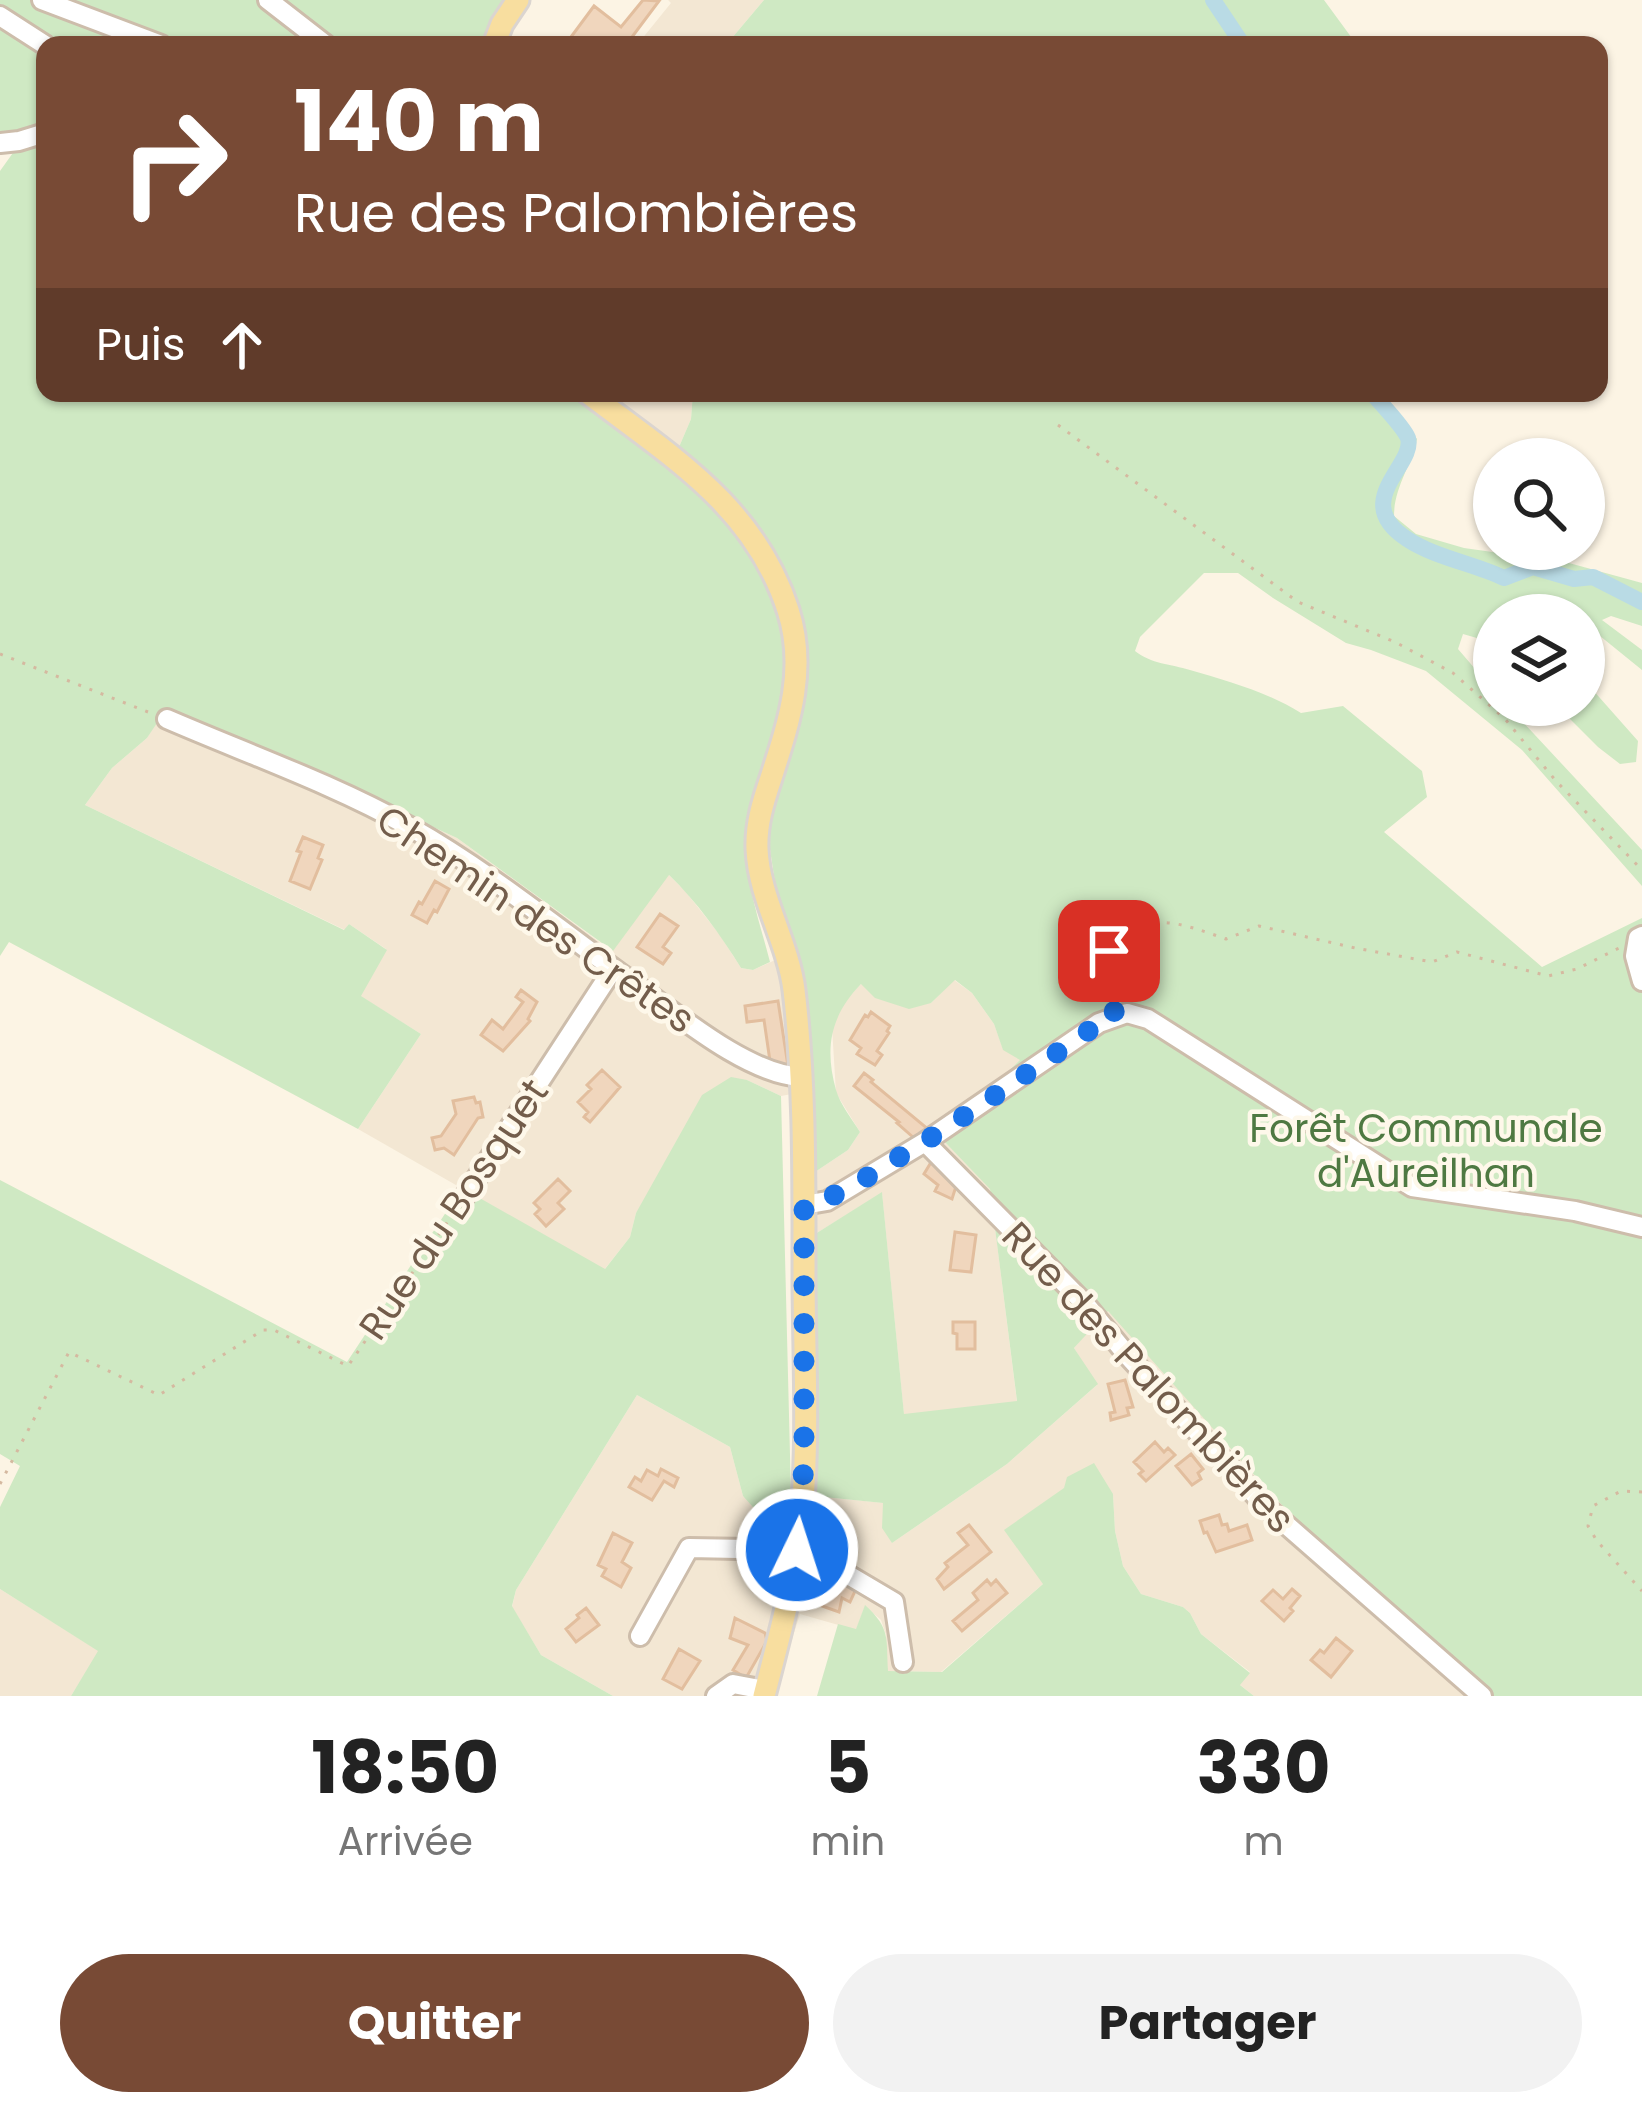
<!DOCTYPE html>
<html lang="fr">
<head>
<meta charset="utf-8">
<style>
  body { margin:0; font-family:Poppins,sans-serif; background:#f2f2f2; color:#222; height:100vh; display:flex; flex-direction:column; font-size:45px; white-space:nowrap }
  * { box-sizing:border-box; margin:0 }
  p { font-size:39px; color:#767676 }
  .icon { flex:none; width:66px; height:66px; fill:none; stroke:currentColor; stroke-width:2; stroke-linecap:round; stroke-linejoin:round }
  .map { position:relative; height:1696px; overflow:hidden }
  .panel { display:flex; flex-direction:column; background:#fff; flex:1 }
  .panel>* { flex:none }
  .banner { position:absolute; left:36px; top:36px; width:1572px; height:366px; border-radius:24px; box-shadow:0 3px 9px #0004; background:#784a35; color:#fff; overflow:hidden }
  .buttons { position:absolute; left:1473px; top:438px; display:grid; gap:24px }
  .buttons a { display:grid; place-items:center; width:132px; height:132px; border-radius:50%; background:#fff; box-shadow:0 3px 9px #0004; font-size:60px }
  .pin { position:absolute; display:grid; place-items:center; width:102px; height:102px; color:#fff; margin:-51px; border-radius:24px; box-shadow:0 6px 18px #0006 }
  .me { position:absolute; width:132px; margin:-66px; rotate:4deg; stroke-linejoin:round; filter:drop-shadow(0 0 9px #0008) }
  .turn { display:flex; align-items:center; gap:42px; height:252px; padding:0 60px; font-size:54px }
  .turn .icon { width:156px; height:156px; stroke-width:2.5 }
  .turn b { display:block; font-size:84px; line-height:102px }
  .then { display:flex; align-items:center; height:114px; padding:0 60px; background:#0003; gap:24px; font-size:45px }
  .eta { display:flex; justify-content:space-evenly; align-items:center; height:204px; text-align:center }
  .eta b { font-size:72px; font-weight:700; line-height:84px }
  .button { display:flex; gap:24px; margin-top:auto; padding:24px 60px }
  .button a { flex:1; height:138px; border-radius:72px; background:#784a35; color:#fff; font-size:48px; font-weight:700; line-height:138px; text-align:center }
  .button a+a { background:#f2f2f2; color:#222 }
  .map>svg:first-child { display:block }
  .residential { fill:#f3e7d3 }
  .green { fill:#cfe9c3 }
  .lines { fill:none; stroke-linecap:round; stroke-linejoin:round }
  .canal { stroke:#b9dbe5; stroke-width:16 }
  .building { fill:#f0d6bd; stroke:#e2be9e; stroke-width:3 }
  .minor-casing { stroke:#cdbdab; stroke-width:24 }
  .major-casing { stroke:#dbd5d0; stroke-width:27 }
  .path { stroke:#d5b9a0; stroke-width:3; stroke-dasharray:3 9; stroke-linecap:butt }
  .minor { stroke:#fff; stroke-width:18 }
  .major { stroke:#f8de9f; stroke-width:21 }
  .route { stroke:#1a73e8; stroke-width:21; stroke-dasharray:0 37.8 }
  .labels { text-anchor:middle; stroke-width:9; stroke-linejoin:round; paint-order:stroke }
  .street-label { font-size:39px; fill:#735d4b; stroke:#fef8ea }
  .park-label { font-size:39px; fill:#4e7942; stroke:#fef8ea }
</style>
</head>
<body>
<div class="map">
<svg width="1642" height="1696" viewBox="0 0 1642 1696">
  <rect width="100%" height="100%" fill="#fcf4e4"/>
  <path class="residential" d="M668 0H764L726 45H637L671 3Z
    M605 393H693L691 419 679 447Z
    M164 710 300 766 457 838 612 951 668 874 685 891 720 935 741 968 753 970 793 952 809 1091 781 1096 747 1080 636 1213 630 1237 604 1270 358 1129 421 1034 360 996 386 949 349 924 345 930 85 805 112 768 147 738Z
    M954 980 972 993 994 1024 1003 1049 1021 1060 941 1138 990 1188 1017 1402 904 1415 882 1193 812 1236V1174L848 1150 860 1132 836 1093 832 1027 843 1003 862 983 931 1003Z
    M1107 1310 1487 1696H1254L1239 1684 1250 1672 1201 1634 1190 1613 1183 1607 1141 1594 1123 1566 1115 1531 1113 1494 1065 1488 1005 1530 1044 1583 941 1672 887 1671 886 1635 881 1620 865 1606 856 1630 800 1614 775 1693 778 1696H613L541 1655 512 1607 516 1590 637 1395 730 1447 743 1496 788 1535 791 1495 814 1496 884 1503 892 1543 1007 1464 1097 1385 1074 1348Z
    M0 1589 99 1651 71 1696H0Z"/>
  <path class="green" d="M0 0H507L482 45H45V393H575C606 418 641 437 671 463 711 499 762 561 778 611 788 641 788 672 782 702 774 744 754 784 748 826 741 871 759 919 770 962L753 970 741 968C720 934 697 902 669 875L613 951 457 838 300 766 165 711 147 738 112 768 85 805 344 930 349 924 387 950 361 996 421 1034 358 1129 9 942 0 956V171L15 150 0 138Z
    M764 0H1324L1357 45H726Z
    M693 393H1381L1417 439C1411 466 1394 488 1394 516L1416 534 1464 548 1569 563 1642 583V626L1611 616 1602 620 1642 650V670L1584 623V615C1567 615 1553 609 1535 607L1531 615H1494V643L1463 634 1458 649 1494 691V705H1507L1642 850V886L1522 750 1426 671 1371 650 1346 643 1273 598 1238 573H1204L1140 637 1135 651C1151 664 1171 664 1190 670 1228 681 1267 692 1301 713L1343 706 1422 771 1427 797 1384 832 1542 967 1642 918V1696H1487L1364 1586 1275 1498 1108 1311 1074 1348 1098 1384 1007 1464 892 1543 882 1528 883 1503 814 1496 817 1389 812 1236 882 1192 904 1414 1017 1401 990 1189 941 1138 1020 1060 1003 1050 994 1024 972 993 955 980 931 1003 909 1009 875 998 861 984C831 1015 824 1047 836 1090 840 1104 852 1119 860 1132L848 1150 812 1174 793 952 776 889 767 830 804 695 805 646 792 589 745 518 679 447 691 419Z
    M1584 680 1638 741 1636 762 1620 764 1598 747 1556 705H1584Z
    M731 1077 747 1080 781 1096 791 1495 788 1536 780 1537 743 1496 730 1447 637 1395 516 1590 512 1606 541 1655 613 1696H71L98 1651 0 1589V1507L20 1466 0 1454V1180L347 1362 462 1188 605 1269 630 1237 636 1213 702 1095Z
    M1094 1463 1113 1494 1115 1531 1123 1566 1141 1594 1183 1607 1190 1613 1201 1634 1250 1673 1240 1685 1254 1696H817L838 1624 856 1629 865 1605C891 1629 886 1638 888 1671L942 1672 1043 1584 1004 1530 1064 1488 1067 1477Z"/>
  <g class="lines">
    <path class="canal" d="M1213 0 1243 45
      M1372 393C1381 404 1403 426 1408 438 1416 465 1349 501 1407 539 1436 558 1472 563 1504 578L1533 567 1574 579 1593 577 1642 602"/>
  </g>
  <path class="building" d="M643 0 659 1 626 45H565L594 6 621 27Z
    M303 837 323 845 318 858 322 860 310 889 290 881 301 852 297 851Z
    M435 881 449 889 437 912 434 910 427 923 412 915 419 902 422 904Z
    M660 914 678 926 663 947 671 953 663 964 637 947Z
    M521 990 537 1002 528 1019 530 1021 503 1051 481 1035 492 1020 503 1029 523 1002 516 997Z
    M778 1001 788 1066 771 1068 764 1020 747 1022 745 1006Z
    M871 1012 890 1026 887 1031 889 1033 877 1051 882 1055 875 1065 857 1054 861 1048 850 1040 865 1015 868 1017Z
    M602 1070 620 1087 590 1122 584 1117 588 1112 578 1102 591 1089 587 1085Z
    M864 1073 873 1080 871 1082 928 1129 914 1138 897 1123 899 1122 854 1086Z
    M474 1097 476 1103 480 1102 483 1117 478 1118 454 1155 444 1148 435 1150 432 1138 441 1136 456 1114 453 1101Z
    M933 1159 958 1180 952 1199 935 1191 938 1185 924 1174Z
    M558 1179 570 1191 558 1203 564 1209 546 1226 535 1214 540 1209 534 1203Z
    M955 1232 976 1235 971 1272 950 1270Z
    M953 1322H975V1349H957V1334L953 1333Z
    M1125 1380 1133 1407 1127 1408 1129 1415 1111 1420 1110 1413 1115 1412 1108 1384Z
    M1155 1442 1164 1452 1168 1448 1175 1455 1146 1481 1139 1474 1143 1471 1134 1462Z
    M1191 1454 1203 1469 1198 1473 1201 1479 1192 1485 1176 1466Z
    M661 1469 678 1478 674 1487 664 1481 652 1500 629 1487 635 1477 641 1481 647 1470 658 1476Z
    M1219 1515 1222 1525 1227 1524 1229 1531 1247 1525 1252 1540 1216 1552 1207 1532 1204 1533 1200 1521Z
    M836 1519 846 1521 845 1527 850 1528 849 1533 853 1534 850 1552 845 1551 842 1566 828 1557Z
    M969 1525 991 1552 944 1589 937 1579 948 1567 945 1563 968 1545 958 1533Z
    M613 1533 632 1543 622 1562 631 1568 621 1587 602 1576 606 1569 598 1565Z
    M810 1561 857 1587 850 1602 842 1598 839 1612 822 1606 826 1586 806 1578Z
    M987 1580 991 1585 996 1580 1007 1593 962 1631 953 1621 978 1600 973 1593Z
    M1292 1589 1300 1596 1290 1608 1293 1611 1284 1621 1262 1601 1273 1590 1283 1599Z
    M586 1608 599 1625 576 1642 566 1629 579 1618 577 1615Z
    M735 1618 765 1633 767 1641 746 1678 733 1670 748 1645 730 1638Z
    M1336 1638 1352 1651 1331 1677 1311 1660 1320 1650 1324 1653Z
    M679 1649 700 1661 682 1689 663 1679Z"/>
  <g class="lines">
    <g class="minor-casing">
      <path id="minor" d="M42 0 161 45
        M268 0 326 45
        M0 16 45 45
        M0 143 19 141 45 133
        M167 719C248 754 333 784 410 827 490 872 562 932 636 985 679 1016 749 1075 802 1077
        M1642 936 1638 938 1635 956 1642 981
        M925 1142 1099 1023 1127 1013 1148 1019 1412 1187 1575 1211 1642 1227
        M465 1196 613 969
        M804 1205 827 1201 925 1142 1086 1305 1127 1355 1266 1507 1482 1696
        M640 1636 689 1548 798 1550 845 1573 894 1602 903 1662
        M716 1696 733 1684 765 1690"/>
    </g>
    <g class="major-casing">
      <path id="major" d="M494 45 502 24 518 0
        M588 393C670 456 754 505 788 610 807 669 789 722 771 778 763 802 756 824 757 849 759 898 788 942 794 990 805 1084 804 1177 804 1272 804 1365 811 1462 797 1554 789 1603 776 1649 764 1696"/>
    </g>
    <path class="path" d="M1058 425 1298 602 1395 642 1453 673 1505 719 1556 781 1642 870
      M0 654 148 712
      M1108 1000C1098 984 1097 972 1107 956 1137 905 1180 923 1226 939L1259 926 1355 948 1432 962 1457 952 1548 976 1577 969 1621 947
      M0 1484 69 1352 159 1395 263 1330H274L348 1366 455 1211
      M1642 1492 1621 1491 1593 1506 1588 1526 1597 1541 1642 1591"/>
    <use href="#minor" class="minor"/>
    <use href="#major" class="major"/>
  </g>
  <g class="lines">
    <path class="route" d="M797 1550 804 1465V1204C838 1199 866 1177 896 1159 966 1117 1032 1070 1100 1023L1117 1016C1100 988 1093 981 1109 951"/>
  </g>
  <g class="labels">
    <g class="street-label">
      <text transform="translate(536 919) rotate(34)" y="14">Chemin des Crêtes</text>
      <text transform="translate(453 1209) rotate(-56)" y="14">Rue du Bosquet</text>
      <text transform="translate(1149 1377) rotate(47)" y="14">Rue des Palombières</text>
    </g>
    <g class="park-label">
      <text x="1426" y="1142">Forêt Communale<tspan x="1426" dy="45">d'Aureilhan</tspan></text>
    </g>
  </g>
</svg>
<div class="buttons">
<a><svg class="icon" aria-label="search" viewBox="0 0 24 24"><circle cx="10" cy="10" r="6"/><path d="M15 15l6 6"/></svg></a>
<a><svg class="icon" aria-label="layers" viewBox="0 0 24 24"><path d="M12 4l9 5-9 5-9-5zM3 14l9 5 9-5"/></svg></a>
</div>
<div class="pin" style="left:1109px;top:951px;background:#d93025"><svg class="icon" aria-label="arrive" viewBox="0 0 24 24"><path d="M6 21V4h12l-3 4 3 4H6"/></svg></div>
<svg class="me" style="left:797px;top:1550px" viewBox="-20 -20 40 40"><circle r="17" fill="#1a73e8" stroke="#fff" stroke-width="3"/><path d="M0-11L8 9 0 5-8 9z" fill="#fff"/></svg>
<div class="banner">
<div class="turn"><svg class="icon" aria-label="right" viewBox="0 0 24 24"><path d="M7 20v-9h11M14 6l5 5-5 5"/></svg><div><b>140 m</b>Rue des Palombières</div></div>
<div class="then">Puis<svg class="icon" aria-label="ahead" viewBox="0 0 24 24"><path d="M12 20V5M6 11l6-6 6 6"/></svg></div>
</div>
</div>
<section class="panel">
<div class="eta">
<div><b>18:50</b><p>Arrivée</p></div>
<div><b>5</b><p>min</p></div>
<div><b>330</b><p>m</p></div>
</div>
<div class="button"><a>Quitter</a><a>Partager</a></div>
</section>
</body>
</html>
